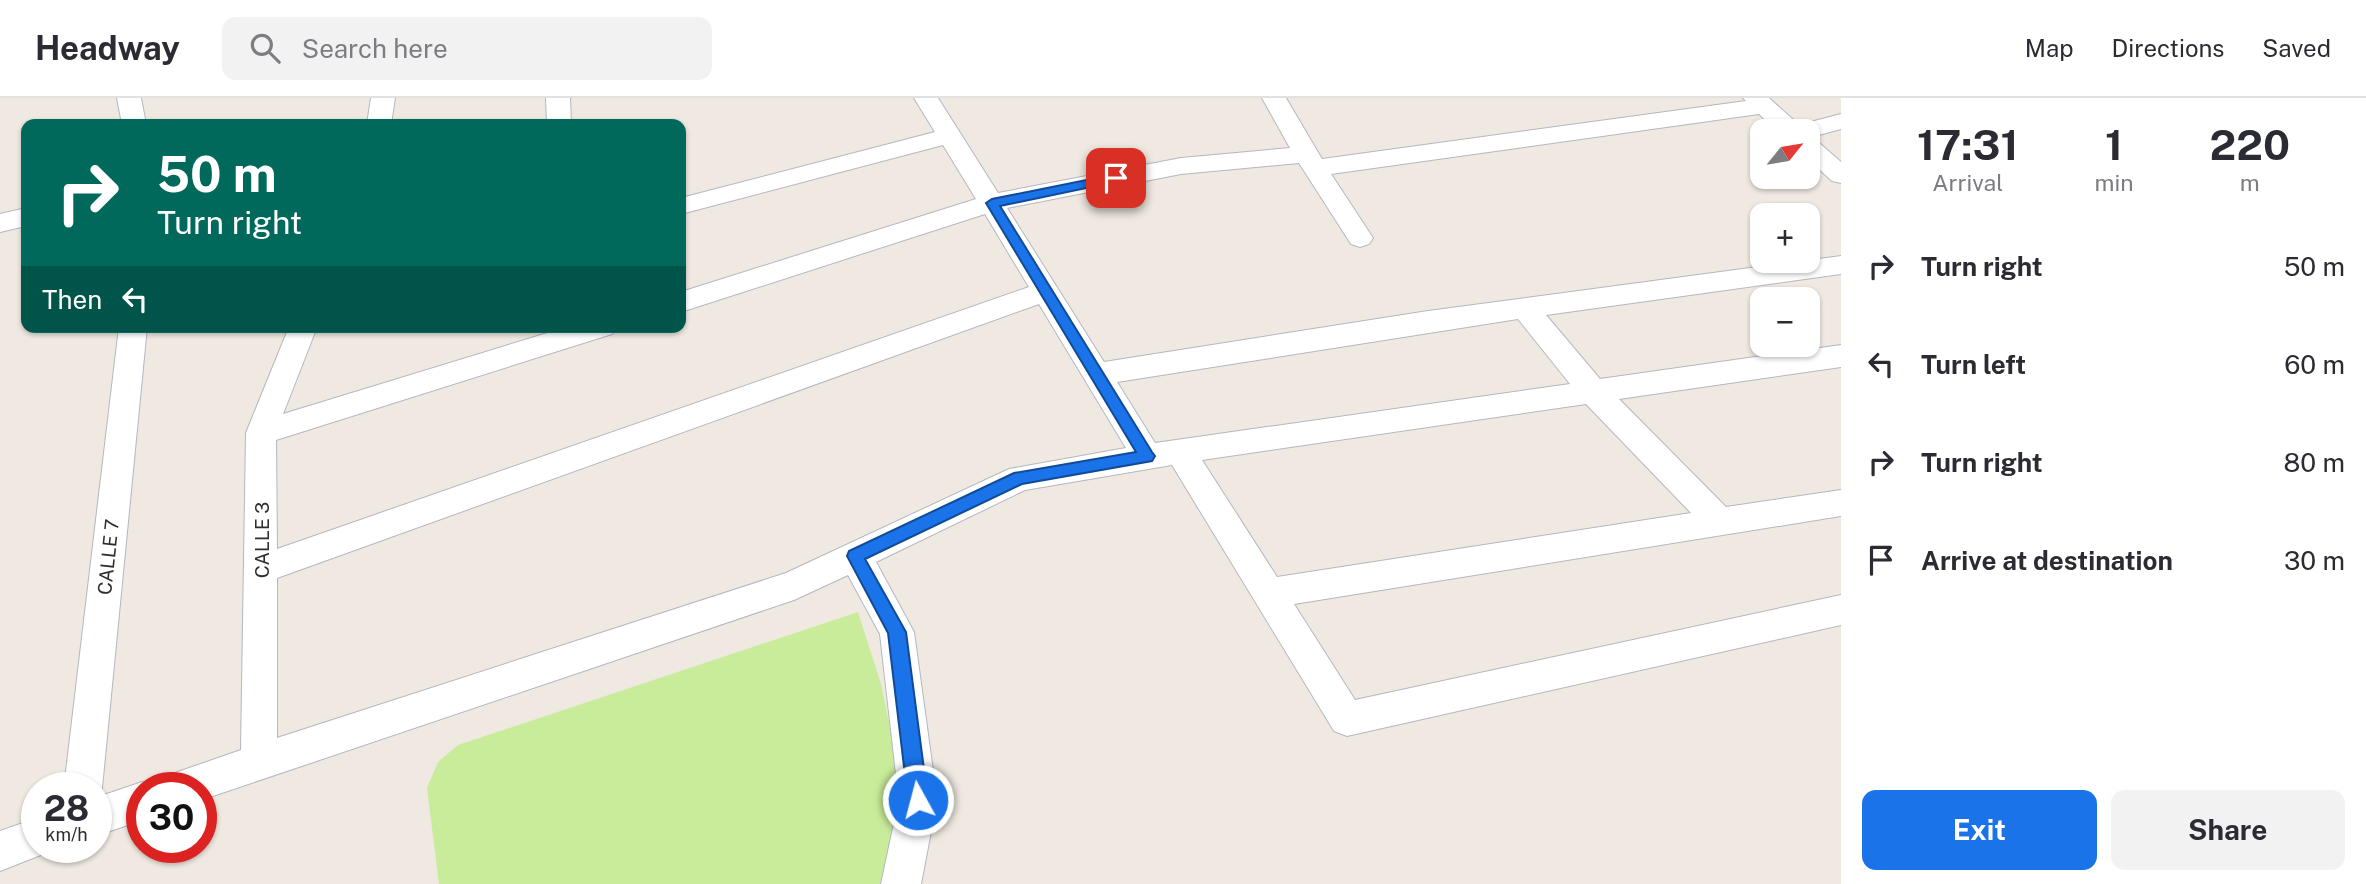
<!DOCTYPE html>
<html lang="en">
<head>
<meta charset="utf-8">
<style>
  body { margin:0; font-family:"Public Sans",sans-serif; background:#f2f2f3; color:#2b2b33; height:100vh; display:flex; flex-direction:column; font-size:26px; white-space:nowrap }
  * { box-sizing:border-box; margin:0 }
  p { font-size:23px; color:#7c7c81 }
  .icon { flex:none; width:38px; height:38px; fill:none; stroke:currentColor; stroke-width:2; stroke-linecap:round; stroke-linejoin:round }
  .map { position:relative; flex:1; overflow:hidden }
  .drawer { display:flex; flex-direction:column; background:#fff; width:525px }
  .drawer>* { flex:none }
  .banner { position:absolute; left:21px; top:21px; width:665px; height:214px; border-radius:14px; box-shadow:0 2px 5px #0004; background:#00695c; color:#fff; overflow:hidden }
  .needle { width:46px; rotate:60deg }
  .fabs { position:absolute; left:1750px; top:21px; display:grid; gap:14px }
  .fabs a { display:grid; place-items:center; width:70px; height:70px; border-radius:14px; background:#fff; box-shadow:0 2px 5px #0004; font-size:35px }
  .speed { position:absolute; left:21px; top:674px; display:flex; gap:14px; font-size:35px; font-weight:700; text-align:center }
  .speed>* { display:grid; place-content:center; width:91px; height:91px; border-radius:50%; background:#fff; box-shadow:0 2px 5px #0004; line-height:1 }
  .speed small { font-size:18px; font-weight:400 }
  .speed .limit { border:10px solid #d22; background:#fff; color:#111 }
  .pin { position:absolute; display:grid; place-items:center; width:60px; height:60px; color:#fff; margin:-30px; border-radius:14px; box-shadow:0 4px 10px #0006 }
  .me { position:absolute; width:77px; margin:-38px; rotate:353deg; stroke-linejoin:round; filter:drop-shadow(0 0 5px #0008) }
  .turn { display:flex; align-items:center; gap:24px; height:147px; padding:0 21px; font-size:32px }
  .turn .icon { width:91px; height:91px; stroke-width:2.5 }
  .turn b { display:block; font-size:49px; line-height:60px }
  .then { display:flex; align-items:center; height:66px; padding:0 21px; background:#0003; gap:14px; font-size:26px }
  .eta { display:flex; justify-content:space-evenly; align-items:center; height:119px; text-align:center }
  .eta b { font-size:42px; font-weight:700; line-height:49px }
  .cta { display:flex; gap:14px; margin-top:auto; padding:14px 21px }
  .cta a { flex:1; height:80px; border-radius:14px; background:#1a73e8; color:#fff; font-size:28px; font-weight:700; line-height:80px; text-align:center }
  .cta a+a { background:#f2f2f3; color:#2b2b33 }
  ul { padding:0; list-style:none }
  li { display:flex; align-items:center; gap:21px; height:98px; padding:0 21px }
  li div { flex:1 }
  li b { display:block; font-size:26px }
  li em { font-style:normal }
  header { display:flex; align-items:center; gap:42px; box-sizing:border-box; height:98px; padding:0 35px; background:#fff; border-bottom:2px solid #e1e1e2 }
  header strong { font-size:33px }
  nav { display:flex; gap:38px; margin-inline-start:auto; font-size:24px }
  .search { width:490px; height:63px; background:#f2f2f3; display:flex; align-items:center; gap:18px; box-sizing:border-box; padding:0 24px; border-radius:14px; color:#7c7c81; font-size:26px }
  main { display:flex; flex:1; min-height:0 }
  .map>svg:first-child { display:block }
  .pitch { fill:#c9ec9a }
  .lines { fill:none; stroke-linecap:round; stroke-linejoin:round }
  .street-casing { stroke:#b4b7c1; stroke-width:2 }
  .street { fill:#fff; fill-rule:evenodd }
  .route { fill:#1a73e8; stroke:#114b97; stroke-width:2 }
  .labels { text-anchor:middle; stroke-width:5; stroke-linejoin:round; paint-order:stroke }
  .street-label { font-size:19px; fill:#2e2e2e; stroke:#fff }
</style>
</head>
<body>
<header>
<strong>Headway</strong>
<div class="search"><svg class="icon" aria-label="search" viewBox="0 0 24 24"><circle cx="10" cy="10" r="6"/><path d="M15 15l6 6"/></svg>Search here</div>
<nav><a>Map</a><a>Directions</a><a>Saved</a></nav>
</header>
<main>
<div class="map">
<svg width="1841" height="786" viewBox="0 0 1841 786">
  <rect width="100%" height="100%" fill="#efe9e1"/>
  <path class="pitch" d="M858 514 881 586 897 664 889 769 884 786H439L427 690 438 664 458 647Z"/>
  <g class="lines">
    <g class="street-casing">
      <path id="street" d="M117 0H141L146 26H122Z
        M371 0H395L391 26H367Z
        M546 0H570L571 26H547Z
        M914 0H938L998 95 1181 60 1290 50 1262 0H1286L1322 61 1746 3 1743 0H1769L1799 27 1841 16V31L1808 40V33H1777L1759 16 1331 76 1373 140 1369 146 1360 149 1351 146 1299 65 1181 76 1007 110 1104 264 1428 213 1841 158V176L1546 217 1600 281 1841 247V269L1619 301 1726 409 1841 392V418L1294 506 1355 602 1841 497V527L1347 638 1334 633 1172 367 1025 392 876 464 914 534 937 702 921 786H881L899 702 880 536 848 477 794 502 201 702V690H163L169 677 241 652 246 335 289 229H317L283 316 567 229H616L612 236 276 342 277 451 1029 189 985 116 681 214V194L976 101 943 47 681 116V100L935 34ZM1039 206 1126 350 1009 371 786 475 277 640V480ZM1518 221 1570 286 1155 345 1117 284ZM1586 306 1691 415 1277 479 1202 362Z
        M1808 40 1817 43 1841 64V85L1832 83 1808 61Z
        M26 110V128L0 134V116Z
        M119 229H147L102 690 98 699 142 684 155 690H142V722L96 738V690H64Z
        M37 720V749H52L51 753 0 773V733Z"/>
    </g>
    <use href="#street" class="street"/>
  </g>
  <path class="route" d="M1116 76 1120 77V83L1000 108 1152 354 1155 358 1152 363 1022 386 865 461 906 534 928 702 925 709 918 711 911 709 908 702 888 535 847 458 849 453 1014 375 1136 354 986 105 992 101Z"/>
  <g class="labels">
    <g class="street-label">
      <text transform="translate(262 442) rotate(-90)" y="7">CALLE 3</text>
      <text transform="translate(108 459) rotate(-84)" y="7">CALLE 7</text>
    </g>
  </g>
</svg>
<div class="fabs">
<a><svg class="needle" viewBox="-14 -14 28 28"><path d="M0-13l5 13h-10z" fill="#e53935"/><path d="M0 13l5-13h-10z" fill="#7c7c81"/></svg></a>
<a>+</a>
<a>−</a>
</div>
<div class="speed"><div>28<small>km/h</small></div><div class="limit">30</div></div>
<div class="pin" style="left:1116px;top:80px;background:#d93025"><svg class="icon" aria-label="arrive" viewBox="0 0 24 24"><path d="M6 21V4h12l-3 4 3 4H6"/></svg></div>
<svg class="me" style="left:918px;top:702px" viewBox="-20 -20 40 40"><circle r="17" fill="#1a73e8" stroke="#fff" stroke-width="3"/><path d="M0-11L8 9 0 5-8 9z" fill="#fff"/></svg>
<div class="banner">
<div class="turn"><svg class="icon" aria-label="right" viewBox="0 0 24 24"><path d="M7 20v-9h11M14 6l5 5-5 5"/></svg><div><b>50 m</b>Turn right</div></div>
<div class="then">Then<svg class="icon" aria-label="left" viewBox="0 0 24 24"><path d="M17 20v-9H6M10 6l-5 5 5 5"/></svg></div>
</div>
</div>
<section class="drawer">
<div class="eta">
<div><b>17:31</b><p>Arrival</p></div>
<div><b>1</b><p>min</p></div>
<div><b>220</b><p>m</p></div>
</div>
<ul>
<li><svg class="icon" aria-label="right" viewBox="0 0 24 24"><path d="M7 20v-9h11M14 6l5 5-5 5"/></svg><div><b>Turn right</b></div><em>50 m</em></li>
<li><svg class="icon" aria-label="left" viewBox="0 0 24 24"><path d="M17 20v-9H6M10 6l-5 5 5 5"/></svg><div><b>Turn left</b></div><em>60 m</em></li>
<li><svg class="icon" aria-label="right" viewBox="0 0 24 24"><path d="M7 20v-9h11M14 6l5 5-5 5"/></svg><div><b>Turn right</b></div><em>80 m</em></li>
<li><svg class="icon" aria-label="arrive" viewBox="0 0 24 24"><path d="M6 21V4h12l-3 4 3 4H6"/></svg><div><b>Arrive at destination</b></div><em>30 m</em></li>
</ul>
<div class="cta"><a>Exit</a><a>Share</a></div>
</section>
</main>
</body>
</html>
